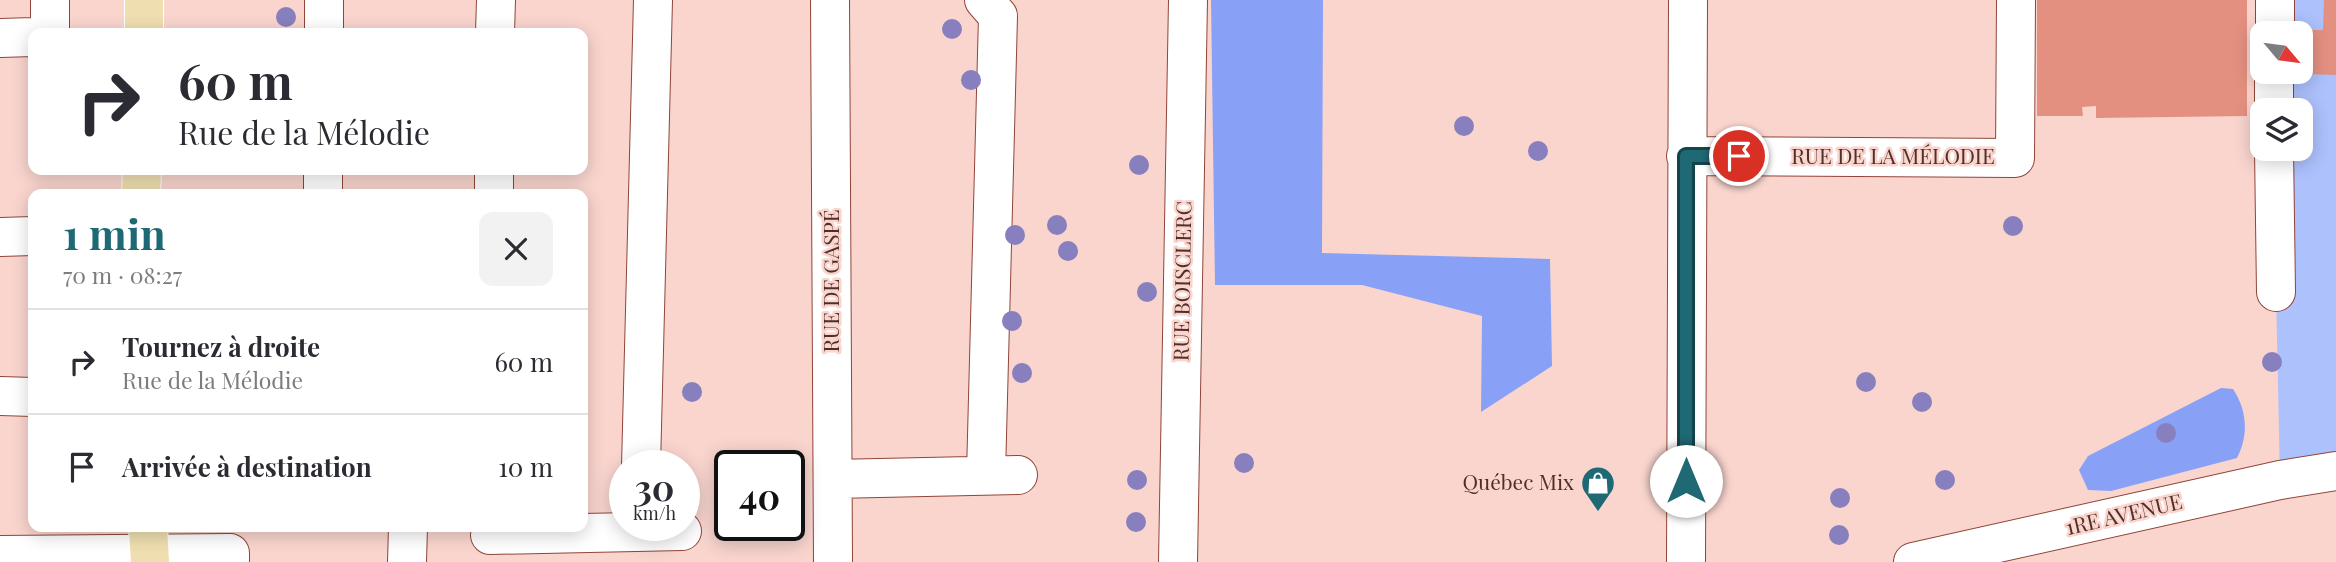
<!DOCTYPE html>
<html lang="fr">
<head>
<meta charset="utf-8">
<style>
  body { margin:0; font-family:"Playfair Display",serif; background:#f2f2f3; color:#2b2b33; height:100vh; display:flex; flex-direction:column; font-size:26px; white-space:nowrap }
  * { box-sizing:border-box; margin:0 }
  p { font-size:23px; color:#7c7c81 }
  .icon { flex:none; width:38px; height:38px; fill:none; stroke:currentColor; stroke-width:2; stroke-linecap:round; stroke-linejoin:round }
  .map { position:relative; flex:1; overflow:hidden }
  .side { position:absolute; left:28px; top:189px; width:560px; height:343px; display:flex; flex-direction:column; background:#fff; border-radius:14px; box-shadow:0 4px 18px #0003 }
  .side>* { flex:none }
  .top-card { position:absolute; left:28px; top:28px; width:560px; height:147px; border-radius:14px; box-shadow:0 4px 18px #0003; background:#fff; color:#2b2b33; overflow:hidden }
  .needle { width:46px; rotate:119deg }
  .controls { position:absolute; left:2250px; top:21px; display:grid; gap:14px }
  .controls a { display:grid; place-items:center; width:63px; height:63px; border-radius:14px; background:#fff; box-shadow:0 4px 18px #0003; font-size:35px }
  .speed { position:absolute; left:609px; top:450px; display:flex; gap:14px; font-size:35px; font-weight:700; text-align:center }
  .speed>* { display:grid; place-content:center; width:91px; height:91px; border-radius:50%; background:#fff; box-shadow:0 4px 18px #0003; line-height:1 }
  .speed small { font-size:18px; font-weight:400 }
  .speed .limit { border:4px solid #111; border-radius:10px; background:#fff; color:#111 }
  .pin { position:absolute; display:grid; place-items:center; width:60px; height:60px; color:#fff; margin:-30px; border:4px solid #fff; border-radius:50%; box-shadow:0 2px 7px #0007 }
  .me { position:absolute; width:77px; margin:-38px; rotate:0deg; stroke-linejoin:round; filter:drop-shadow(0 0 5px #0008) }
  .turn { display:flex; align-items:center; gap:24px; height:147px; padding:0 35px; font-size:32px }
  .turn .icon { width:91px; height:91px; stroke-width:2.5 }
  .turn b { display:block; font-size:49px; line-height:60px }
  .round { display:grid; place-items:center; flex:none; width:74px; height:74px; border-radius:14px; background:#f2f2f3 }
  .headline { display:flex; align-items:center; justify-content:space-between; height:119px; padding:0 35px }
  h1 { font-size:42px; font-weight:700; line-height:52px; color:#1f6974 }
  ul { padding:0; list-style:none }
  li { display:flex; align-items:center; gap:21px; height:105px; padding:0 35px; border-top:2px solid #e1e1e2 }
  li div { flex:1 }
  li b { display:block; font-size:26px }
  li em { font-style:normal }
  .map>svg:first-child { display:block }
  .green { fill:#adc1fc }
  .forest { fill:#88a1f7 }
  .building { fill:#e49081 }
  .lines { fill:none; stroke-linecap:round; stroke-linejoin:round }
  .minor-casing { stroke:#904539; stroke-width:40 }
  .major-casing { stroke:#fff; stroke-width:40 }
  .minor { stroke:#fff; stroke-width:38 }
  .major { stroke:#efdfb0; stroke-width:38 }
  .tree { fill:#887fbf }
  .route-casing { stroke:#14444b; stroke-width:18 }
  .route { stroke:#1f6974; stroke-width:12 }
  .labels { text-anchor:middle; stroke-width:5; stroke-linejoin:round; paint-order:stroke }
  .street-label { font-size:21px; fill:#512e28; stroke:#f9d5ce }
  .poi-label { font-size:21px; fill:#512e28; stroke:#f9d5ce; text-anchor:end }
</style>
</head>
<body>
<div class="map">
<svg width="2336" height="562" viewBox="0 0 2336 562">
  <rect width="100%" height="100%" fill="#f9d5ce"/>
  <path class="green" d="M2275 0H2336V471L2280 480 2273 149H2301V110H2274V72H2301V33H2275Z"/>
  <path class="forest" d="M1211 0H1323L1322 253 1550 259 1552 366 1481 412 1482 316 1362 285H1215Z
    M2221 388 2233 389C2247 410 2249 435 2237 458L2111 491 2088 490 2079 470 2088 456Z"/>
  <path class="building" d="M2037 0H2247V116L2096 118V106L2082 107 2083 116H2037Z
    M2324 0H2336V75L2307 74 2308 30H2323Z"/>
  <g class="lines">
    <g class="minor-casing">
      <path id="minor" d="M830 0 833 562
        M984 0 998 16 986 474
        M50 33V0
        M324 33V0
        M495 33 496 0
        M2275 33V0
        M0 38 33 37
        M2274 110V72
        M2274 149 2276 292
        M1686 156 2015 158 2016 0
        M323 194V170
        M494 194V170
        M0 237 33 236
        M0 396 33 397
        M641 466 653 0
        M833 479 1018 475
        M490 535 682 531
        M0 555 230 553V562
        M407 562 408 527
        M1178 562 1188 0
        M1686 562 1688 0
        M1913 562 2280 480 2336 471"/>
    </g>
    <g class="major-casing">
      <path id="major" d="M144 33V0
        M141 194 142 170
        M148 527 150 562"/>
    </g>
    <use href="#minor" class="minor"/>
    <use href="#major" class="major"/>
  </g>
  <g class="tree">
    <circle cx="286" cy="17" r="10"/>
    <circle cx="952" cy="29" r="10"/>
    <circle cx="971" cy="80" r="10"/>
    <circle cx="1464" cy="126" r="10"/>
    <circle cx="1538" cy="151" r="10"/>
    <circle cx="1139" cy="165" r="10"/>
    <circle cx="1057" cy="225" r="10"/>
    <circle cx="2013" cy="226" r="10"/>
    <circle cx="1015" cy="235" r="10"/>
    <circle cx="1068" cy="251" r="10"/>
    <circle cx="1147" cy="292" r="10"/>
    <circle cx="1012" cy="321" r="10"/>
    <circle cx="2272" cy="362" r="10"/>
    <circle cx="1022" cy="373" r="10"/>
    <circle cx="1866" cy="382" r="10"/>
    <circle cx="692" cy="392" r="10"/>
    <circle cx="1922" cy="402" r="10"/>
    <circle cx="2166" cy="433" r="10"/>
    <circle cx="1244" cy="463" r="10"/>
    <circle cx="1137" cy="480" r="10"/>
    <circle cx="1945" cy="480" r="10"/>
    <circle cx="1840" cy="498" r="10"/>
    <circle cx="1136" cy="522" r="10"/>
    <circle cx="1839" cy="535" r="10"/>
  </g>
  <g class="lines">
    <g class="route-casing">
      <path id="route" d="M1686 481V156H1739"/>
    </g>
    <use href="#route" class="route"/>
  </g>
  <defs>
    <g id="shop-pin" transform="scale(1.75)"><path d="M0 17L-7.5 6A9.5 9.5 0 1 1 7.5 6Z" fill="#1f6974" stroke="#f9d5ce"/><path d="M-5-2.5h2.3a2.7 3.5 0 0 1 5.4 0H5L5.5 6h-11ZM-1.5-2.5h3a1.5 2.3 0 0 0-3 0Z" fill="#fff"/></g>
  </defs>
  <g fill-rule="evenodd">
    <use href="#shop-pin" x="1598" y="483"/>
  </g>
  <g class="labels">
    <g class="street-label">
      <text x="1893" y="164">RUE DE LA MÉLODIE</text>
      <text transform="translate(832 281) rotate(-90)" y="7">RUE DE GASPÉ</text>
      <text transform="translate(1183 281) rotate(-89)" y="7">RUE BOISCLERC</text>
      <text transform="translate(2124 515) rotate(-13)" y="7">1RE AVENUE</text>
    </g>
    <g class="poi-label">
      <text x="1574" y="490">Québec Mix</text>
    </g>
  </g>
</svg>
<div class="controls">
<a><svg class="needle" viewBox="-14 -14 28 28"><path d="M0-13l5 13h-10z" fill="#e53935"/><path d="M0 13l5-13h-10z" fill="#7c7c81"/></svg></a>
<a><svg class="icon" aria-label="layers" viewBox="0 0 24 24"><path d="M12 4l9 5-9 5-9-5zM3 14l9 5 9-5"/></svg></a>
</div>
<div class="speed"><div>30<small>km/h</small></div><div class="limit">40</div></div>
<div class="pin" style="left:1739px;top:156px;background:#d93025"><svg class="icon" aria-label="arrive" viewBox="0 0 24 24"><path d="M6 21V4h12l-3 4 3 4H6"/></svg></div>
<svg class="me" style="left:1686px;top:481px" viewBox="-20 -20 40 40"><circle r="19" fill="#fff"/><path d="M0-13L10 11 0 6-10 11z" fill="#1f6974"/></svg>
<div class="top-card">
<div class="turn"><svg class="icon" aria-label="right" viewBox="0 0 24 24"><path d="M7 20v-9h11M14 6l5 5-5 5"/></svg><div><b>60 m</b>Rue de la Mélodie</div></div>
</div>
<section class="side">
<div class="headline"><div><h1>1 min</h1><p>70 m · 08:27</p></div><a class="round"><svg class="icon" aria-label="close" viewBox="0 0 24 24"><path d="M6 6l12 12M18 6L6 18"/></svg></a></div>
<ul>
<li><svg class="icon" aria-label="right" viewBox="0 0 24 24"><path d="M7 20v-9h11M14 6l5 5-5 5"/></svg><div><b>Tournez à droite</b><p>Rue de la Mélodie</p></div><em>60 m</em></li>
<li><svg class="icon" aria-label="arrive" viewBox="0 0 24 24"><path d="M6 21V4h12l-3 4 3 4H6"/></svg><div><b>Arrivée à destination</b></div><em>10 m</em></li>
</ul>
</section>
</div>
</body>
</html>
